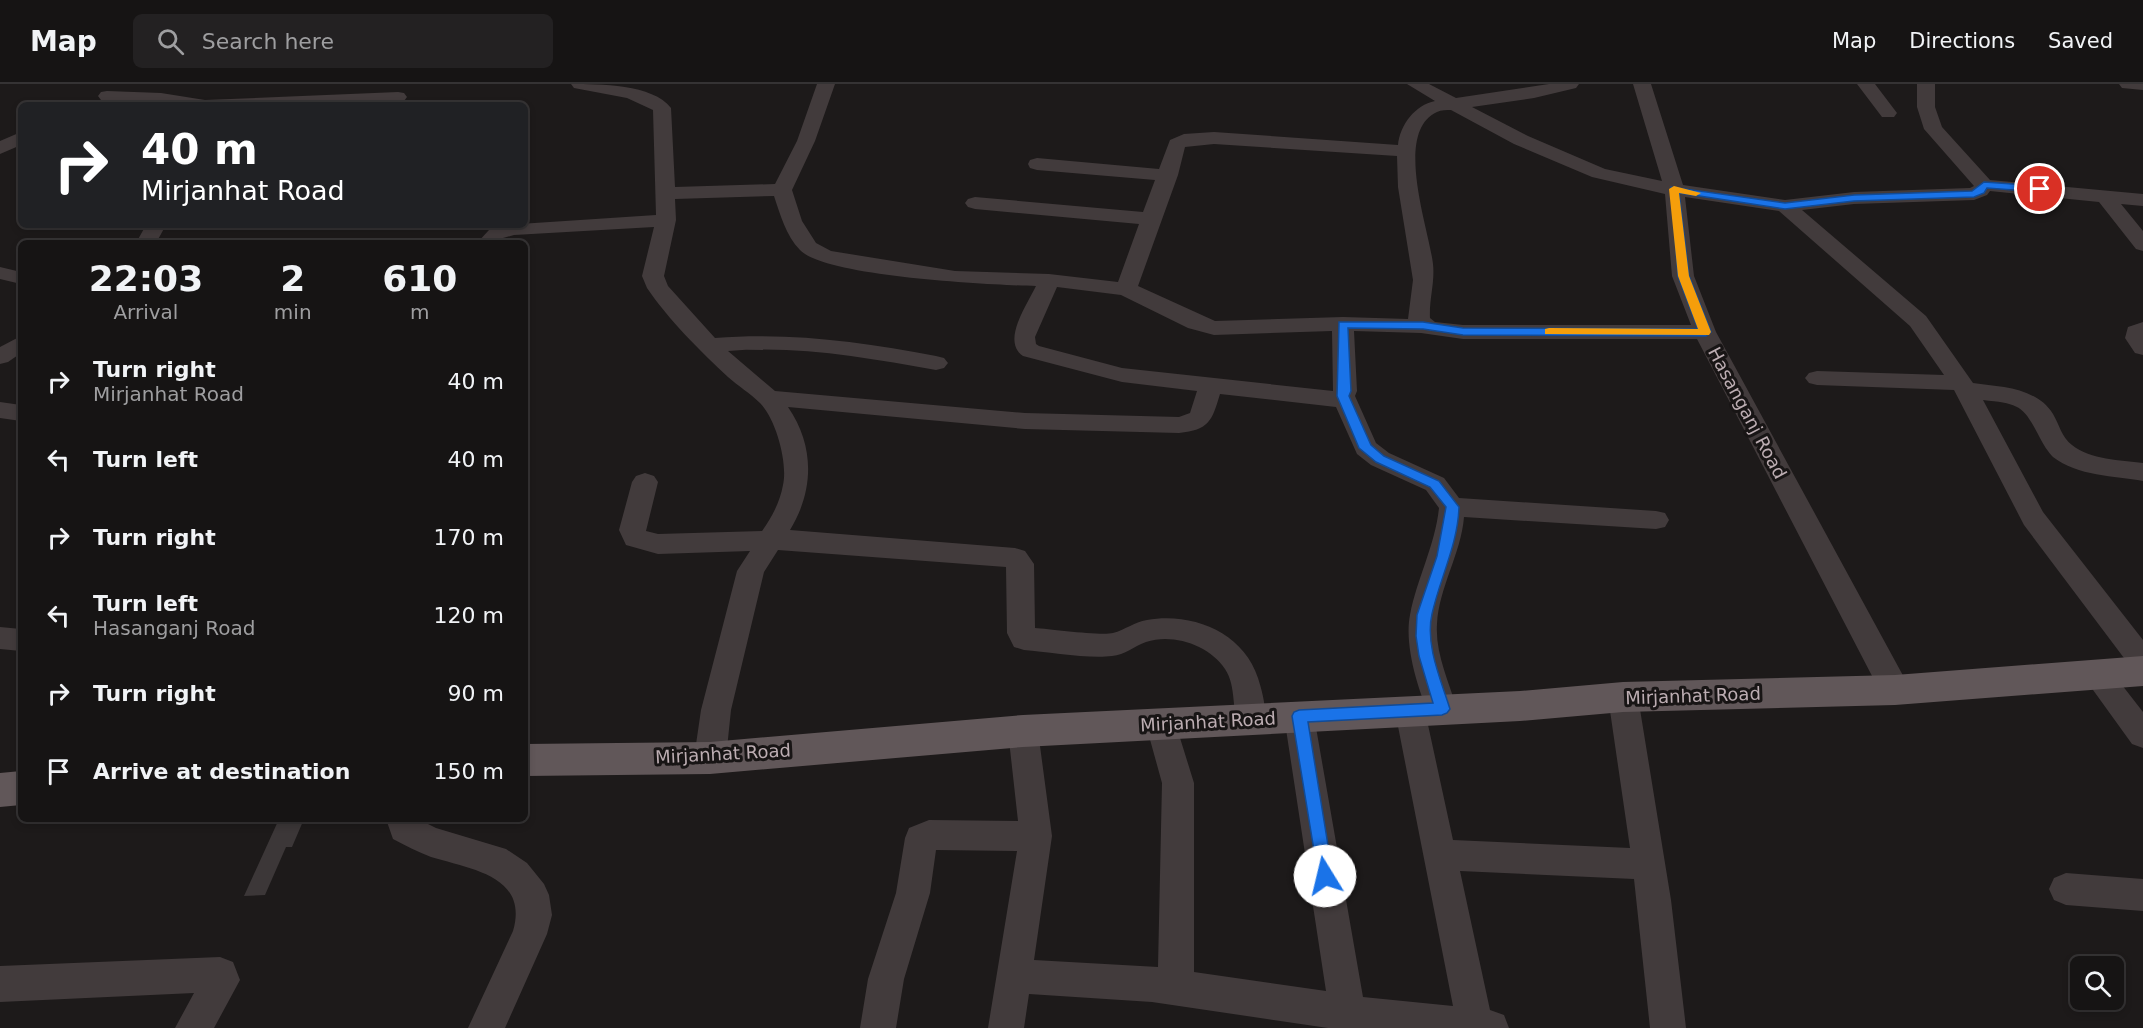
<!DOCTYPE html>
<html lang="en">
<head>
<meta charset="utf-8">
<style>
  body { margin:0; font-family:"DejaVu Sans",sans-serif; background:#232122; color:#f1f3f6; height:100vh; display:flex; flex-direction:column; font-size:22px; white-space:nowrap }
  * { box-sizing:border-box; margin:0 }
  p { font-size:20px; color:#9e9ea0 }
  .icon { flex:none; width:33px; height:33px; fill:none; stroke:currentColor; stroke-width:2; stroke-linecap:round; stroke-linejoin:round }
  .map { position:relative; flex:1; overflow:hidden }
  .panel { position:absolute; left:18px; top:156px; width:510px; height:582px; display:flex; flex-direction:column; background:#161414; border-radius:9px; box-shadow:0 3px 9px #0003,0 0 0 2px #353334 }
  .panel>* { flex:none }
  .banner { position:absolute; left:18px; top:18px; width:510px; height:126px; border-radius:9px; box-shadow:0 3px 9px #0003,0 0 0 2px #353334; background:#202124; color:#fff; overflow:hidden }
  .tools { position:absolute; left:2070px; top:872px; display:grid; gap:12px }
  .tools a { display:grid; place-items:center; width:54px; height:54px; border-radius:9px; background:#161414; box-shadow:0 3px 9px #0003,0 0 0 2px #353334; font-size:30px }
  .pin { position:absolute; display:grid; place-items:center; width:51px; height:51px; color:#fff; margin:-26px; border:3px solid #fff; border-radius:50%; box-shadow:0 2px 6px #0007 }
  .me { position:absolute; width:66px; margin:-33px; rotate:351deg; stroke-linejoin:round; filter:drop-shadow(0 0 4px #0008) }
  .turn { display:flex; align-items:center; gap:21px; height:126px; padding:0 24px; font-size:27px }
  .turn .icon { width:78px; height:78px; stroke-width:2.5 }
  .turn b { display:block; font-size:42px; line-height:51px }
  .eta { display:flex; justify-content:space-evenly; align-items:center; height:102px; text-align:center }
  .eta b { font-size:36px; font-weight:600; line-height:42px }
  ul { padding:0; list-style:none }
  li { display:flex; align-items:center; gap:18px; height:78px; padding:0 24px }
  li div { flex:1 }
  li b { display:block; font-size:22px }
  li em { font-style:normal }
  header { display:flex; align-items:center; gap:36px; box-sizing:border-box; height:84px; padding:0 30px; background:#161414; border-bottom:2px solid #353334 }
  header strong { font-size:28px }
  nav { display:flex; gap:33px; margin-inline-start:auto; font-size:21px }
  .search { width:420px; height:54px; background:#232122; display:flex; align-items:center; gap:15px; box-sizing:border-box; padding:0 21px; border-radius:9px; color:#9e9ea0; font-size:22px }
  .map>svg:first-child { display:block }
  .building { fill:#3c3738 }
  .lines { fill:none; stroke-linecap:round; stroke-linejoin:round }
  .minor { fill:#423b3c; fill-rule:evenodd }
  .primary { fill:#615759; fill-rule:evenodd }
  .route { fill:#1a73e8; stroke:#114b97; stroke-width:1.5 }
  .slow { fill:#f59e0b }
  .labels { text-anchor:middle; stroke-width:6; stroke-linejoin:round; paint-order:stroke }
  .street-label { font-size:18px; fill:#bcadb2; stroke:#181515 }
</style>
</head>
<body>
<header>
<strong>Map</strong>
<div class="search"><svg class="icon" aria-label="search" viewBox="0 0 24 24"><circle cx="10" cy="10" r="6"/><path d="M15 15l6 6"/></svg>Search here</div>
<nav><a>Map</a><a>Directions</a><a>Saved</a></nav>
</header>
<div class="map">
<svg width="2143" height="944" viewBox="0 0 2143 944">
  <rect width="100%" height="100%" fill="#1d1a1a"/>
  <path class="building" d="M279 735H304L292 763H286L265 811 244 812Z"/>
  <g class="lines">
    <path class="minor" d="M571 0C599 0 653 0 671 24L675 103 775 100 797 57 817 0H835L815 57 792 106 802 137 816 159 831 167 955 187 1049 190 1118 198 1139 140 975 125 968 123 965 119 968 115 975 113 1143 128 1155 96 1037 86 1030 84 1028 80 1030 76 1037 74 1159 85 1170 56 1184 50 1214 48 1398 61C1400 41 1415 21 1435 17L1407 0H1429L1456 14 1549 0H1579L1576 4 1534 14 1472 23 1528 52 1605 85 1662 97 1633 0H1651L1683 101 1785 116 1854 108 1970 104 1974 102 1924 45 1917 23V0H1935V23L1942 43 1990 96 2143 110V122L2121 120 2143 147V167L2136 165 2099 118 1990 107 1987 111 1974 116 1854 120 1802 126 1926 232 1973 299C2001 303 2036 303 2053 330 2059 340 2062 354 2072 361 2091 376 2120 376 2143 379V397C2115 392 2077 392 2053 373 2048 368 2043 360 2040 354 2023 321 2020 320 1983 316L2043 428 2143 556V590L2133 586 2024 441 1954 306 1817 301 1809 299 1805 294 1809 289 1817 287 1944 291 1910 242 1779 127 1685 113 1694 192 1716 248 1906 597 1910 606 1906 615 1895 618 1884 615 1697 255H1463L1421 249 1354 247 1357 307 1355 312 1376 359 1389 369 1444 394 1459 414 1656 427 1665 429 1669 436 1665 443 1656 445 1464 433C1461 470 1439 503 1437 540 1435 569 1449 598 1457 625L1453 634 1442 638 1431 634C1418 607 1404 561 1410 531 1417 494 1435 462 1439 424L1426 406 1371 381 1357 370 1336 323 1220 310C1212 337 1209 346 1179 349L1025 345 788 323C815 362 814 407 790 446L1015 464 1025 467 1034 480 1035 544C1050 545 1101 552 1113 549 1125 546 1134 538 1147 536 1192 528 1243 548 1258 594 1263 610 1269 632 1262 647L1251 651 1240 647C1231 628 1237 603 1225 585 1209 561 1173 549 1146 558 1134 562 1125 571 1112 572 1089 575 1048 568 1024 566L1014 563 1007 549 1006 483 778 466 764 488 731 626 726 674 721 683 710 687 699 683 694 674 701 626 737 487 750 467 658 470 626 461 619 446 632 398 636 392 645 389 654 392 658 398 646 447 658 450 762 447C772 433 780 418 783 401 788 379 776 335 760 319 750 309 738 302 728 293 700 267 668 235 647 204L642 192 654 143 514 151 503 154 499 159H477L489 146 505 141 656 131 653 26 627 14 574 4ZM1451 26 1514 60 1592 93 1665 110 1672 192 1691 241H1463L1435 238 1430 234C1429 215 1435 199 1433 180 1429 145 1393 48 1437 28 1441 26 1447 26 1451 26ZM1214 60 1397 72 1398 103 1413 196 1408 235 1343 233 1215 237 1138 202 1178 91 1185 63ZM774 112C780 130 786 152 800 166 825 193 994 201 1036 202 1027 221 1001 257 1023 272L1122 298 1197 307 1190 329 1179 333 1025 329 775 307 728 267C798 261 868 274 936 286L944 284 948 279 944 274 936 272C863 258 790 248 715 254L668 202 664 192 676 136 675 115ZM1057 203 1121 211 1188 244 1214 251 1332 247 1333 307 1122 284 1039 262 1036 260 1035 253Z
      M1857 0H1875L1897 29 1894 33H1882Z
      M2119 0H2143V6L2122 4Z
      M107 7 161 9 205 16 398 8 404 9 407 13 404 17 398 18 332 21H172L101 16 98 12 101 8Z
      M21 48V61L0 70V57Z
      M146 141H166L156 159H136Z
      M0 183 21 188V200L0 195Z
      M2143 238V271L2135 269 2125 254 2128 243Z
      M21 252V269L8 278 0 280V263Z
      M0 318 21 321V337L0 334Z
      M0 543 21 545V567L0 565Z
      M2098 579 2108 583 2143 628V664L2132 660 2088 599 2083 591 2088 583Z
      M1623 601 1634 604 1638 613 1671 816 1686 944H1650L1634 795 1460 787 1490 926 1504 931 1509 944H1328L1152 918 1029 910 1024 944H988L1017 767 936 766 930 809 904 895 896 944H860L868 895 896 809 905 754 909 744 929 736 1018 737 1008 647 1012 638 1023 634 1034 638 1038 647 1052 752 1034 876 1158 883 1162 699 1146 641 1150 632 1161 628 1172 632 1176 641 1194 699V888L1326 907 1284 632 1288 623 1299 619 1310 623 1314 632 1363 913 1453 922 1395 627 1399 618 1410 614 1421 618 1425 627 1453 756 1630 764 1608 613 1612 604Z
      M386 735H418L436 744 506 765 527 779 544 800 549 811 552 831 547 850 505 944H468L513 847C529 792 471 785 431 773 418 768 406 762 393 755Z
      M2066 789 2143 795V827L2066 821 2054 816 2049 805 2054 794Z
      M220 873 233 878 240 896 214 944H175L194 909 0 918V882Z"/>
    <path class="primary" d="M2143 572V602L1895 621 1623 628 1520 637 1023 663 710 690 525 692V660L710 658 1023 631 1520 607 1623 598 1895 591Z
      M21 687V721L0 723V689Z"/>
  </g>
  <path class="route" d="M1984 98 2040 102 2045 105 2040 108 1987 104 1984 109 1974 113 1854 117 1785 125 1679 109 1689 192 1711 248 1706 252 1463 251 1423 245 1348 244 1351 307 1349 312 1371 361 1384 372 1439 397 1459 423C1458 460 1440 494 1432 530 1425 561 1441 596 1450 625L1447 629 1442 631 1308 638 1333 792 1331 797 1325 800 1319 797 1292 632 1294 628 1299 626 1433 619 1419 572 1416 552 1417 531 1437 472 1446 423 1430 403 1376 378 1359 364 1337 312 1339 238H1423L1463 244 1698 245 1678 192 1671 103 1785 119 1854 111 1972 107Z"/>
  <path class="slow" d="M1674 102 1701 109 1696 112 1679 109 1689 192 1711 248 1709 251 1545 250V245L1549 244 1698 245 1678 192 1669 105Z"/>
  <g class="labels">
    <g class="street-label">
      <text transform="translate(1747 329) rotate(62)" y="6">Hasanganj Road</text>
      <text transform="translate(1693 612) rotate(-2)" y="6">Mirjanhat Road</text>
      <text transform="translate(1208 638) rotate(-3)" y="6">Mirjanhat Road</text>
      <text transform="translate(723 670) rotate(-3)" y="6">Mirjanhat Road</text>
    </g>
  </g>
</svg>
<div class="tools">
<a><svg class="icon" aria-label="search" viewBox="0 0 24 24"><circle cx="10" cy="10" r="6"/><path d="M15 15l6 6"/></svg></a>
</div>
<div class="pin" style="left:2040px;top:105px;background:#d93025"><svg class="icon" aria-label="arrive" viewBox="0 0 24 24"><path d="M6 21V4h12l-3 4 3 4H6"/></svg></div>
<svg class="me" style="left:1325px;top:792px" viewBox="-20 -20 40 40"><circle r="19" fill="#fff"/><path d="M0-13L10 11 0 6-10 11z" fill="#1a73e8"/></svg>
<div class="banner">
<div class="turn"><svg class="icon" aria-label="right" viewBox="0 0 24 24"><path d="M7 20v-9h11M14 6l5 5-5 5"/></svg><div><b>40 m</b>Mirjanhat Road</div></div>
</div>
<section class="panel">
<div class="eta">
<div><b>22:03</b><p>Arrival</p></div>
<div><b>2</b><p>min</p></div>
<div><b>610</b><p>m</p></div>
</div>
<ul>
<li><svg class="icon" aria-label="right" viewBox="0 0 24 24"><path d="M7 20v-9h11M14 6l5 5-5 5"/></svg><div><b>Turn right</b><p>Mirjanhat Road</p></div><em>40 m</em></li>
<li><svg class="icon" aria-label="left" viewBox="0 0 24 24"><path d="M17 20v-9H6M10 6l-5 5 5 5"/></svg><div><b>Turn left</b></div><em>40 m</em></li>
<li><svg class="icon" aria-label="right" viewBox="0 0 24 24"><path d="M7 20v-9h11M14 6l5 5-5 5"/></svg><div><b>Turn right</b></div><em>170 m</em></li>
<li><svg class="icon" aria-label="left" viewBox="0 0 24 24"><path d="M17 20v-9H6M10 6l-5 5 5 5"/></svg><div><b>Turn left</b><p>Hasanganj Road</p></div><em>120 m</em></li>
<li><svg class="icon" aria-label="right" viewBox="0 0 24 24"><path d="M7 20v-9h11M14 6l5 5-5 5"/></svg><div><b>Turn right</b></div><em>90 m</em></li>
<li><svg class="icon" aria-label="arrive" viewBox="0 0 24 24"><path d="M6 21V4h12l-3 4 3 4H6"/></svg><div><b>Arrive at destination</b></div><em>150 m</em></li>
</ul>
</section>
</div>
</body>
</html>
